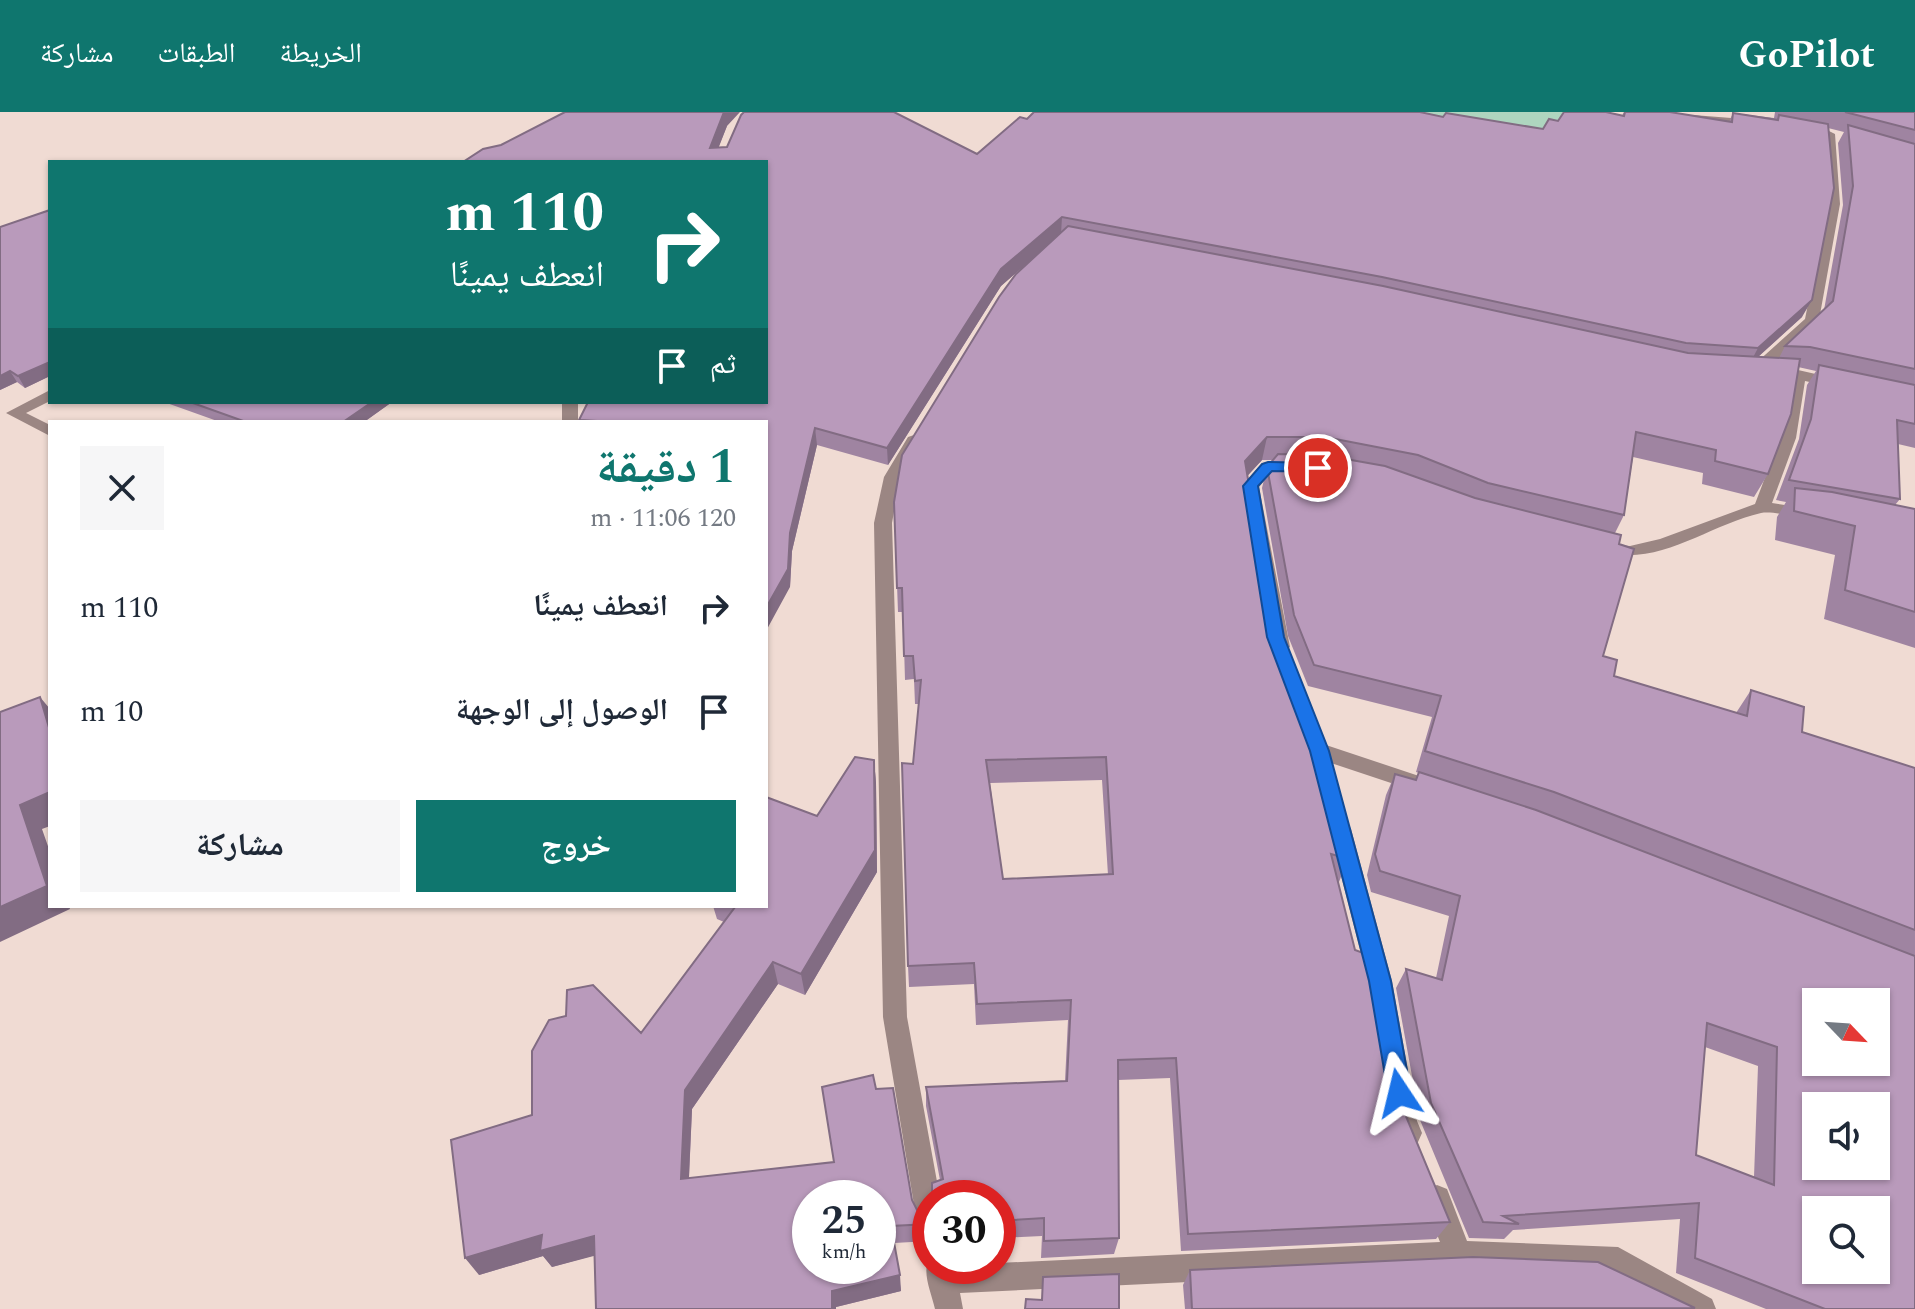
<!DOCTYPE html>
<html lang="ar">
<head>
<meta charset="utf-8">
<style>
  body { margin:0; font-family:Spectral,"Noto Naskh Arabic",serif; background:#f6f6f7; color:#1f2937; direction:rtl; height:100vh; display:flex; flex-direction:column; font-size:30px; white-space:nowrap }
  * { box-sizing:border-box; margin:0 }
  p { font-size:26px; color:#747a83 }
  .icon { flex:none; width:44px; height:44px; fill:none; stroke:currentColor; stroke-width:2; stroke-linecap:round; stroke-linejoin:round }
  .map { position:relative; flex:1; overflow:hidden; direction:ltr }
  .side { position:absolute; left:48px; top:308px; width:720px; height:488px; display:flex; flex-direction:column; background:#fff; border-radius:0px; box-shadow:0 2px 6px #0004; direction:rtl }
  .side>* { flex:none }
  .banner { position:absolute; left:48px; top:48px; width:720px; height:244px; border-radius:0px; box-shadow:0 2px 6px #0004; direction:rtl; background:#0f766e; color:#fff; overflow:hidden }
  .needle { width:52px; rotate:115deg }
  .controls { position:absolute; left:1802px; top:876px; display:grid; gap:16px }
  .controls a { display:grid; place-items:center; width:88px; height:88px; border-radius:0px; background:#fff; box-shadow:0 2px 6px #0004; font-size:40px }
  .speed { position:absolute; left:792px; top:1068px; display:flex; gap:16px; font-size:40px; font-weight:700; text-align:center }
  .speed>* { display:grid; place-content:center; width:104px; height:104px; border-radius:50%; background:#fff; box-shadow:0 2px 6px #0004; line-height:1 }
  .speed small { font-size:20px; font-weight:400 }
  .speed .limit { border:12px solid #d22; background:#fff; color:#111 }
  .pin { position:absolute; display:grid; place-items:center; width:68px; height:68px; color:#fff; margin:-34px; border:4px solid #fff; border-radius:50%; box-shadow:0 2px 8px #0007 }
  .me { position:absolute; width:88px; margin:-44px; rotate:350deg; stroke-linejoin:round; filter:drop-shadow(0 0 6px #0008) }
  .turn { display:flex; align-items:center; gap:28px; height:168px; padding:0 32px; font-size:36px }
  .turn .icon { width:104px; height:104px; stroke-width:2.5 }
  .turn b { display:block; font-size:56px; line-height:68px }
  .then { display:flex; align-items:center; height:76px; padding:0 32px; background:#0003; gap:16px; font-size:30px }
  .round { display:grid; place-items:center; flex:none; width:84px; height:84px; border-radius:0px; background:#f6f6f7 }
  .overview { display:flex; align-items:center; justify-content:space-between; height:136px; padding:0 32px }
  h1 { font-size:48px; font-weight:700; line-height:60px; color:#0f766e }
  .action { display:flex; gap:16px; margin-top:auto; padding:16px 32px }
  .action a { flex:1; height:92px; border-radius:0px; background:#0f766e; color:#fff; font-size:32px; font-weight:700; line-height:92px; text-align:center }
  .action a+a { background:#f6f6f7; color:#1f2937 }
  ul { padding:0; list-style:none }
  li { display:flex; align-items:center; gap:24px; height:104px; padding:0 32px }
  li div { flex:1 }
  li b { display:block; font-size:30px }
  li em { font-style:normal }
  header { display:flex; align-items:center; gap:48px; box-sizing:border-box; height:112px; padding:0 40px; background:#0f766e; color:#fff }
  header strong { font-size:38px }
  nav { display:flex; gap:44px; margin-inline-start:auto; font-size:28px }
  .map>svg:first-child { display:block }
  .green { fill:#aed5bf }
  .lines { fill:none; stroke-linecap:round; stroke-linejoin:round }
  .minor { fill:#9b8683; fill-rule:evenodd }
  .wall { fill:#9f84a1; fill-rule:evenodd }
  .shaded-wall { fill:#826c83 }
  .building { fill:#b99abb; stroke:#826c83; stroke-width:2; fill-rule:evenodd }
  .route { fill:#1a73e8; stroke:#114b97; stroke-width:2 }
</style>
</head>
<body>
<header>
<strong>GoPilot</strong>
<nav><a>الخريطة</a><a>الطبقات</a><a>مشاركة</a></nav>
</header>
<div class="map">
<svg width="1915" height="1197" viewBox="0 0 1915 1197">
  <rect width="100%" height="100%" fill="#f0dbd3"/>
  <path class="green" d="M1398 0H1564L1550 21Z"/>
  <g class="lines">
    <path class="minor" d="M1693 3 1757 8 1763 11 1757 14 1689 8V4Z
      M1829 19 1835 22 1840 92 1819 208 1766 258H1798L1842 268 1845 271 1837 276 1805 269 1796 326 1772 391 1805 396 1814 401 1805 406C1792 405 1774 399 1761 401 1708 413 1660 455 1604 440L1601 436 1604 432 1630 434 1660 427 1755 392 1780 326 1790 267 1765 264 1764 259 1754 265 1746 260 1805 207 1828 92 1823 22Z
      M50 278V289L26 301 50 313V324L6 301Z
      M562 290H578V310H562Z
      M914 323 922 328 900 365 892 411 907 905 940 1086H930V1119L920 1115 916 1105 883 905 874 411 884 365 908 325Z
      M1268 350H1294L1302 355 1294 360H1272L1259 375 1290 535 1280 542 1270 535 1242 374 1262 351Z
      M1320 631 1425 666 1429 672 1425 678 1418 680 1313 645 1310 639 1313 633Z
      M1340 708 1348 711 1351 717 1392 869 1417 1009 1422 1021 1418 1030 1409 1034 1400 1030 1391 1009 1368 869 1329 717 1332 711Z
      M1437 1073 1447 1077 1467 1129 1618 1135 1712 1187 1716 1197H1674L1615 1163 1459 1157 960 1181 963 1197H935C931 1179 921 1160 930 1144V1154H998V1151L1440 1130 1423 1087 1427 1077Z"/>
  </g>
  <path class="wall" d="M1624 0H1670L1729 10 1733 1 1774 6 1775 0H1915V336L1898 332 1900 387 1895 393 1915 397V536L1824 507 1835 443 1775 428 1777 405 1786 390 1776 388 1799 327 1807 273 1816 259 1798 255 1768 362 1754 385 1702 372 1703 361 1633 345 1624 403 1615 421 1603 544 1614 564 1736 601 1751 578 1802 620 1915 656V1197H1766L1676 1161 1680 1107 1513 1118 1504 1127 1469 1126 1420 1008 1396 876 1406 857 1436 866 1449 804 1371 780 1367 763 1386 683 1395 662 1415 668 1419 661 1416 660 1432 605 1308 574 1288 524 1262 376 1267 355 1273 348H1262L1247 364 1270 502 1348 747 1339 770 1338 769 1355 838 1400 990 1450 1110 1436 1127 1181 1139 1170 966 1118 968 1119 1126 1114 1142 1041 1146 1042 1124 998 1126V1086L940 1068 926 994V975L1065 969 1068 908 976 913 974 872 909 875 908 854 913 652 919 592H915L914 567 905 568 903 500H898L894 390 1042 138 1001 174 888 353 817 333 792 439 790 475 766 310H579V308L766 290V50H463L727 14 718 36 977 42 1027 7 1443 5 1543 17 1558 9 1622 4ZM1828 16 1844 20 1838 31 1843 93 1824 198 1785 234 1779 246 1758 245 1802 205ZM1102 668 1108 763 1003 767 990 671ZM1705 935 1758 954 1754 1065 1696 1043Z
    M50 98V264L25 276 17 270 0 278V115Z
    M164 290H392L364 310H220Z
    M874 648 876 671 877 760 805 883 778 872 692 997 689 1066 834 1050 876 977 912 1088 918 1100 930 1104V1129L894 1131 901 1179 836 1195 595 1143 552 1155 543 1144 479 1163 532 1003 641 921 724 810 717 807 713 794H766L817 704Z
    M1190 1158 1695 1197H1185L1183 1173Z"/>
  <path class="shaded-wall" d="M724 0H740L727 14 713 50 710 36Z
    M1062 105 1061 122 1001 174 888 353 887 336 1001 157Z
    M1812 188 1802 205 1749 253 1758 236Z
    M50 250V264L25 276 18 264Z
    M10 259 17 270 0 278V264Z
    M372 290H392L364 310H343Z
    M815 316 817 333 792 439 790 475 766 519V496L790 421Z
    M1267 325 1262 348 1240 372 1245 349Z
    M40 585 50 597V620Z
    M874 648 876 671 877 760 805 883 801 862Z
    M50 680V714L42 717 50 740V794H69L70 797 0 830V795L20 693Z
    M773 850 778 872 692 997 688 1085 681 1067 685 978Z
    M542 1123 594 1124 605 1141 552 1155 543 1144 479 1163 465 1146Z
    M900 1163 901 1179 836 1195V1197H832V1179Z"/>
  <path class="building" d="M565 0H724L710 36 727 35 741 3 744 0H894L977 42 1020 5 1027 7 1034 0H1420L1443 5 1446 1 1543 17 1549 7 1558 9 1564 0H1606L1624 4 1625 0H1670L1732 10 1733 1 1778 8 1779 3 1828 12 1834 76 1812 188 1758 236 1686 231 1382 165 1062 105 1001 157 887 336 815 316 790 421 788 457 766 496V310H615L579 308 588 290H766V50H463L483 37 501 33Z
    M1845 0H1915V18Z
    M1848 13 1915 32V257L1810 235 1785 234 1833 189 1853 74Z
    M50 98V250L18 264 10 259 0 264V115Z
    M1068 114 1383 174 1688 241 1800 247 1791 302 1768 362 1715 349 1716 338 1636 320 1624 403 1488 371 1418 343 1325 325H1267L1245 349 1270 502 1315 617 1348 747 1331 742 1355 838 1374 845 1400 990 1450 1110 1188 1122 1176 946 1118 948 1119 1126 1044 1129V1106L998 1109V1086H932V1071L943 1067 926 975 1067 969 1071 888 977 892 974 851 908 854 902 651 913 652 921 568 915 569 913 544H904L902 476H897L894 390 902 343 999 185 1016 162ZM1106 645 1113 762 1003 767 986 648Z
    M1819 253 1915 273V312L1897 308 1900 387 1789 368 1811 307Z
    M190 290H372L343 310H246Z
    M1278 342 1323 343 1385 354 1475 386 1621 423 1619 432 1634 437 1603 544 1617 548 1614 564 1747 604 1751 578 1804 595 1802 620 1915 656V818L1554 680 1425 639 1441 584 1314 553 1294 503 1267 355Z
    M1795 376 1832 380 1915 397V500L1845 478 1855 414 1794 399Z
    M40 585 50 619V680L20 693 47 774 0 795V600Z
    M855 645 874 648 875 738 801 862 773 850 685 978 681 1067 834 1050 822 975 873 963 876 977 893 976 912 1088 918 1100 930 1104V1112L891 1114 900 1163 832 1179V1197H596L594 1124 540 1139 542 1123 465 1146 451 1028 532 1003V939L549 908 566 904 567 878 593 873 641 921 735 795 734 794H766V685L817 704ZM810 1086H878V1154H810Z
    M1419 660 1536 698 1915 844V1197H1825L1695 1146 1699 1091 1503 1104 1519 1112 1483 1110 1431 991 1406 857 1442 868 1460 784 1380 759 1375 742 1395 662 1416 668ZM1816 890H1876V950H1816ZM1707 911 1777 935 1774 1073 1696 1043ZM1816 994H1876V1054H1816ZM1816 1098H1876V1158H1816Z
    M1473 1145 1598 1150 1695 1196 1192 1197 1190 1158Z
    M1119 1162V1197H1025L1026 1187 1042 1188 1043 1165Z"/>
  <path class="route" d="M1268 350 1318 351 1326 356 1318 360 1272 359 1258 374 1284 525 1329 639 1391 869 1411 981 1408 989 1399 992 1391 989 1388 981 1369 869 1310 639 1267 525 1243 374 1262 352Z"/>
</svg>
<div class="controls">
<a><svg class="needle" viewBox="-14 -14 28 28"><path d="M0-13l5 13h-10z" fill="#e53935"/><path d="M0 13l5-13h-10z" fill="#747a83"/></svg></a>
<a><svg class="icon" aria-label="sound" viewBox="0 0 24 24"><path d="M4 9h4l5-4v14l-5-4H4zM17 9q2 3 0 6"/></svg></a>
<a><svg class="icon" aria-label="search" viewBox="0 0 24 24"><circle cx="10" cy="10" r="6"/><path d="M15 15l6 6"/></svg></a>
</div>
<div class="speed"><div>25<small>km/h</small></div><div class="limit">30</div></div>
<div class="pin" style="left:1318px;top:356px;background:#d93025"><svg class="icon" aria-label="arrive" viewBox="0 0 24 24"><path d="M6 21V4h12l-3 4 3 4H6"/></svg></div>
<svg class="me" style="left:1399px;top:981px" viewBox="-20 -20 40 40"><path d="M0-17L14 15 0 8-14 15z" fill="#1a73e8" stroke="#fff" stroke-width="4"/></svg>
<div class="banner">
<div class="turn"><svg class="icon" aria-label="right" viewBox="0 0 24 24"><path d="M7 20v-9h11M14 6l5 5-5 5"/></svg><div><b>110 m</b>انعطف يمينًا</div></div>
<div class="then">ثم<svg class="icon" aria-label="arrive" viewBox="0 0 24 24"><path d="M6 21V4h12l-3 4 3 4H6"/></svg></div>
</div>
<section class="side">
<div class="overview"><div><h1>1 دقيقة</h1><p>120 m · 11:06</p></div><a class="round"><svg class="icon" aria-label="close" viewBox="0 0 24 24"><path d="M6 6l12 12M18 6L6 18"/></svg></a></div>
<ul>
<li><svg class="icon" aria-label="right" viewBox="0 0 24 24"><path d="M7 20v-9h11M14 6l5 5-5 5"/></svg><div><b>انعطف يمينًا</b></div><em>110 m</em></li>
<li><svg class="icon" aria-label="arrive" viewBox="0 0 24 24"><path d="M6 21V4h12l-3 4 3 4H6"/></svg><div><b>الوصول إلى الوجهة</b></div><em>10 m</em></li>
</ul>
<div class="action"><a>خروج</a><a>مشاركة</a></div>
</section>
</div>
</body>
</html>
